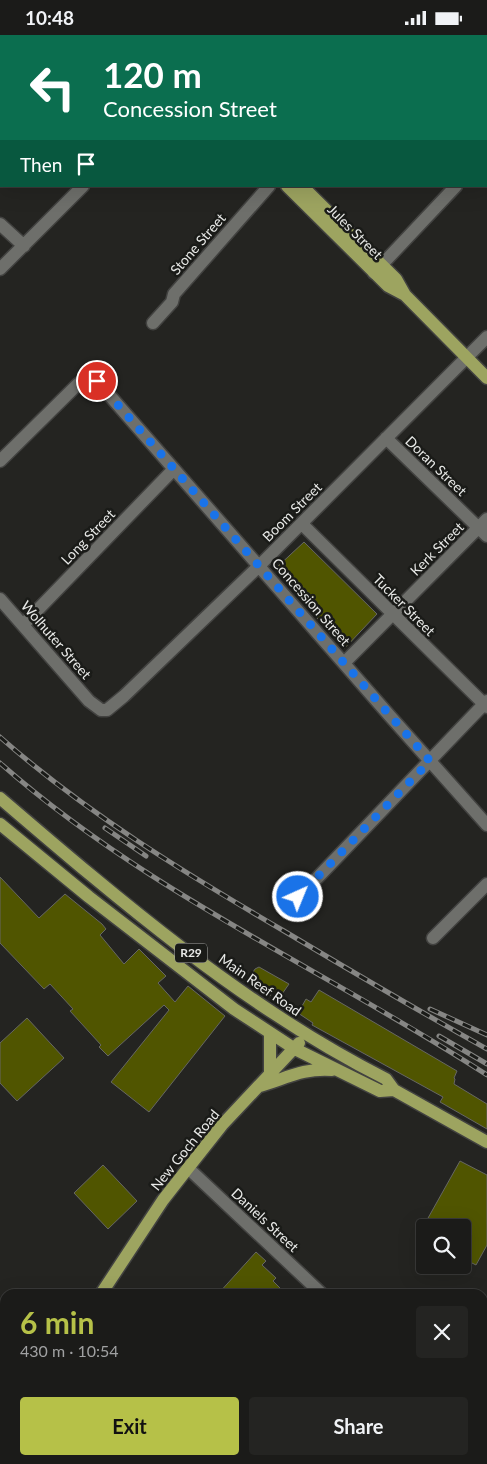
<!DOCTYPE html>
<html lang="en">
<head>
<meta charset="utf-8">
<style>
  body { margin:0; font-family:Lato,sans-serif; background:#242422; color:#f1f3f6; height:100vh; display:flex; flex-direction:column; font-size:19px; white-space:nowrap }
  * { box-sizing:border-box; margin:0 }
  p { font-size:16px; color:#a0a1a2 }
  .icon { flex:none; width:28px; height:28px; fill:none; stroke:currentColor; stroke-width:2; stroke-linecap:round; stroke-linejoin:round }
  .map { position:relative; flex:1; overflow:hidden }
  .drawer { position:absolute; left:0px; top:1254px; width:488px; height:176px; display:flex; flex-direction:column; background:#1b1b19; border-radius:15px 15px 0 0; box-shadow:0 5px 20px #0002,0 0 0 1px #393938 }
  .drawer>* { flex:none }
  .guide { position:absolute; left:0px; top:0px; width:488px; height:152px; box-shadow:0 5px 20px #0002,0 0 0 1px #393938; background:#0b6e4f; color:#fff; overflow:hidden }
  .fabs { position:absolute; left:416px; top:1184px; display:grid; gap:10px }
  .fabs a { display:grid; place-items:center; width:55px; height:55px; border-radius:5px; background:#1b1b19; box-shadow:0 5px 20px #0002,0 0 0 1px #393938; font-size:25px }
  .pin { position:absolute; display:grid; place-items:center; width:42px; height:42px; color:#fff; margin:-21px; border:2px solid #fff; border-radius:50%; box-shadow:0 1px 5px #0007 }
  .me { position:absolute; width:55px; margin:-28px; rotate:44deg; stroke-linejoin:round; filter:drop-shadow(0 0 4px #0008) }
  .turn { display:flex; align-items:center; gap:18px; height:105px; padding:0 20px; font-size:22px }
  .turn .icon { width:65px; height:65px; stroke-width:2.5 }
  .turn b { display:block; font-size:35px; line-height:42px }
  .then { display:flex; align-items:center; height:48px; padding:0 20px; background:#0003; gap:10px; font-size:19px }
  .round { display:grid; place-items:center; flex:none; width:52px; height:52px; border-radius:5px; background:#242422 }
  .overview { display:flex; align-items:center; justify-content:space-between; height:85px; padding:0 20px }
  h1 { font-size:30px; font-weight:700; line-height:38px; color:#b6c148 }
  .action { display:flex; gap:10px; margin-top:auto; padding:10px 20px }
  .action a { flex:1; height:58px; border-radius:5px; background:#b6c148; color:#111; font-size:20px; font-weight:700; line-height:58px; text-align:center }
  .action a+a { background:#242422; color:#f1f3f6 }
  .status { display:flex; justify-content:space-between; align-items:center; height:35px; padding:0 25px; background:#1b1b19; direction:ltr }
  .status svg { height:14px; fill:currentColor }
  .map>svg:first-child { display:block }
  .building { fill:#505500; stroke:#666763 }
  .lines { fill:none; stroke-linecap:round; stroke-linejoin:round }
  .minor-casing { stroke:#424240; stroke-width:15 }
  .major-casing { stroke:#424240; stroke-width:15 }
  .minor { stroke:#6e6f6b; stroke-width:12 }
  .major { stroke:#9da460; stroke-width:12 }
  .rail-casing { stroke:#868684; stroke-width:5 }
  .rail { stroke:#1a1b18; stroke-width:3; stroke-dasharray:9; stroke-linecap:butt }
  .route { stroke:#1a73e8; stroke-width:9; stroke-dasharray:0 16.2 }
  .labels { text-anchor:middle; stroke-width:5; stroke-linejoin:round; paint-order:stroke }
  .shield { fill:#1a1b18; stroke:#aaaba9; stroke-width:1 }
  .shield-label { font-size:12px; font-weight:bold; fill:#e8e9e7 }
  .street-label { font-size:14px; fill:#e8e9e7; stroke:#1a1b18 }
</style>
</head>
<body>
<div class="status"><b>10:48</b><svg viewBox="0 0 49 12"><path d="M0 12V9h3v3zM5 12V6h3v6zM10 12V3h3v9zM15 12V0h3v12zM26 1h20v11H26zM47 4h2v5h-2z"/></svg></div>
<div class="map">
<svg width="487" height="1429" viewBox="0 0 487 1429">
  <rect width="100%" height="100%" fill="#242421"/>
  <path class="building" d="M304 507 377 579 344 614 275 534Z
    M0 842 39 883 65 859 102 889 106 894 100 900 124 929 139 914 166 941 158 948 175 967 188 951 225 981 149 1077 111 1047 169 975 164 970 108 1021 99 1012 101 1010 70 976 73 974 50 949 44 954 0 908Z
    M259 932 289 949 280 962 272 957 270 961 248 945 255 934Z
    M319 955 457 1036 454 1043 455 1044 454 1049 487 1069V1094L440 1067 443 1062 312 990 313 988 298 978 306 964 311 967Z
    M27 983 64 1023 17 1066 0 1048V1008Z
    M460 1126 487 1140V1210L476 1230 462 1223V1192H423Z
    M103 1130 137 1166 108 1194 74 1158Z
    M256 1217 266 1226 262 1230 276 1243 273 1246 286 1259H218Z"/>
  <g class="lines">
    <g class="minor-casing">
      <path id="minor" d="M231 1 232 0
        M0 16 1 17
        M0 70 1 68
        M486 120 487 119
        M486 143H487
        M0 189 24 211
        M0 234 83 151
        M374 238 456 151
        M153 288 172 267 174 259 269 151
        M386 403 487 501
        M0 426 78 349 87 344 97 346 389 680 487 790
        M302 489 487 672
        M0 564 89 666 101 675H107L124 661 259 531 487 302
        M23 590 174 434
        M344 628 487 484
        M298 863 487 666
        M433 903 487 849
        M188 1133 322 1259
        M0 1318 5 1323
        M482 1324 487 1322
        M482 1413 487 1417
        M103 1425 107 1429
        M289 1425 293 1429
        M255 1429 262 1425"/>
    </g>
    <g class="major-casing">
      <path id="major" d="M126 0 127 1
        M158 0 159 1
        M287 151 388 251 405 260
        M302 151 396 244 405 260 487 343
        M0 763C119 865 245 973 386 1044L394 1055 487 1107
        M0 789 89 862 234 974 295 1014 380 1056 394 1055
        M270 999V1039
        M260 1051C287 1043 303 1033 332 1035
        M101 1259 163 1165 188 1133 222 1090 299 1008
        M0 1399 5 1394"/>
    </g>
    <use href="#minor" class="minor"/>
    <use href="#major" class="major"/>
    <g class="rail-casing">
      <path id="rail" d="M0 702C86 778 185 838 284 896 351 936 419 976 487 1014
        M0 728C146 857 325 935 487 1040
        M105 793 146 821
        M430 974 487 1000
        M439 1001 487 1029"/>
    </g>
    <use href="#rail" class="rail"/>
  </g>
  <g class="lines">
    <path class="route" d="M97 346 430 726 298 862"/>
  </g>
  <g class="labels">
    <rect class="shield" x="175" y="908.5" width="32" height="19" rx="4"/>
    <g class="shield-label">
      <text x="191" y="922">R29</text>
    </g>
    <g class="street-label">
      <text transform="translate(355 197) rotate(45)" y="5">Jules Street</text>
      <text transform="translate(198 209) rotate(-49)" y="5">Stone Street</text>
      <text transform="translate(436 431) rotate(44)" y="5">Doran Street</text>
      <text transform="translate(292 477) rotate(-45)" y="5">Boom Street</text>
      <text transform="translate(88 502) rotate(-46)" y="5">Long Street</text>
      <text transform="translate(437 514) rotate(-45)" y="5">Kerk Street</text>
      <text transform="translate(311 567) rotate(49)" y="5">Concession Street</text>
      <text transform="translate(404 570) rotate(45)" y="5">Tucker Street</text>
      <text transform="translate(56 605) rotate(49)" y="5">Wolhuter Street</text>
      <text transform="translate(260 950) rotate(35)" y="5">Main Reef Road</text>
      <text transform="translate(185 1115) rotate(-51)" y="5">New Goch Road</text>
      <text transform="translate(265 1185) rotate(43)" y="5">Daniels Street</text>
    </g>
  </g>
</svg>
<div class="fabs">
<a><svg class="icon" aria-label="search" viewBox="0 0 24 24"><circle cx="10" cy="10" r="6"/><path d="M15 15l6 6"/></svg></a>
</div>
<div class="pin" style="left:97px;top:346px;background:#d93025"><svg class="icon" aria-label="arrive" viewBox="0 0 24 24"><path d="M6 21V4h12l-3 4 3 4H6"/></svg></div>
<svg class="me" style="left:298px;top:862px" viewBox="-20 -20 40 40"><circle r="17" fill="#1a73e8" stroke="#fff" stroke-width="3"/><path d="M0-11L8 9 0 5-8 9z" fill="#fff"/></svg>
<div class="guide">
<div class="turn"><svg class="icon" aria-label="left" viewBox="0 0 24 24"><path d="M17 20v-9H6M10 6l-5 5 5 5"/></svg><div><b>120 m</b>Concession Street</div></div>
<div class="then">Then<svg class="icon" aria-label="arrive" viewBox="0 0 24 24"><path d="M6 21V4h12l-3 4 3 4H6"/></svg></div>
</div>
<section class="drawer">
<div class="overview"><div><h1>6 min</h1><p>430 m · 10:54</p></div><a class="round"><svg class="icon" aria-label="close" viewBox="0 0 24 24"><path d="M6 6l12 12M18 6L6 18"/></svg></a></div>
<div class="action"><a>Exit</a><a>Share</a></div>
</section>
</div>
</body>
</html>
